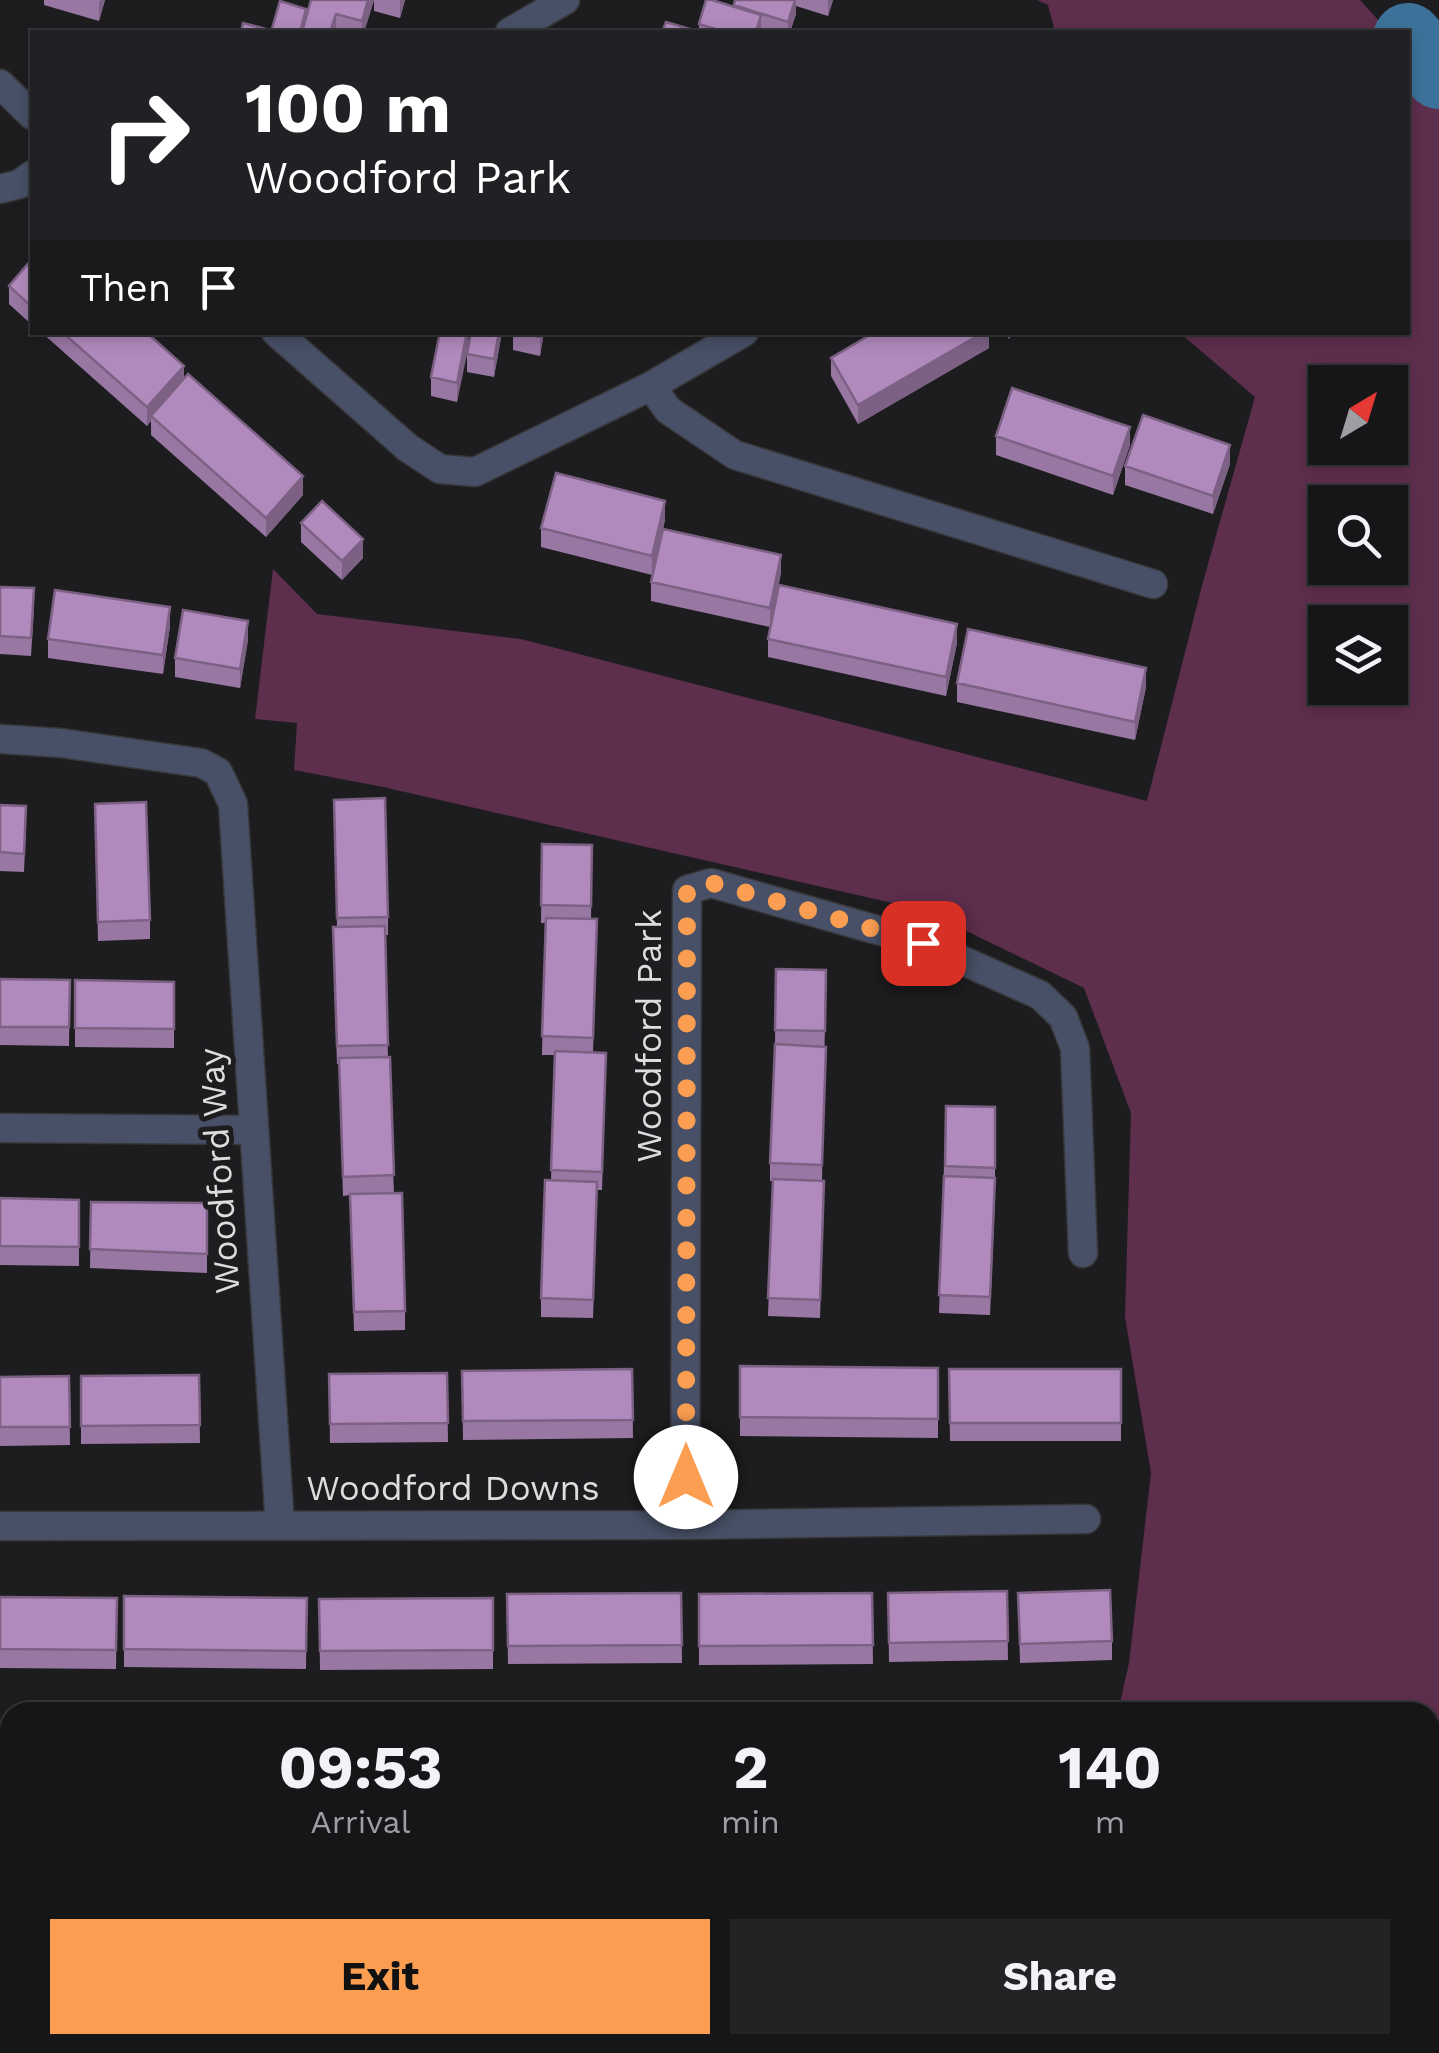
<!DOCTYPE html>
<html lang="en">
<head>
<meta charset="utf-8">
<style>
  body { margin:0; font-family:"Work Sans",sans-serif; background:#232325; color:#f1f3f6; height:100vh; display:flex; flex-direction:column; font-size:38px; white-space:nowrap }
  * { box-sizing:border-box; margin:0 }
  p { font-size:32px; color:#9e9fa2 }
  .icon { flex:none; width:55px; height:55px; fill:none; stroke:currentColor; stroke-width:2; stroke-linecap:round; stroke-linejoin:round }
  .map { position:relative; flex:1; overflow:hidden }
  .drawer { position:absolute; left:0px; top:1702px; width:1440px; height:352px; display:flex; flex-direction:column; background:#161618; border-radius:30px 30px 0 0; box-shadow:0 5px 15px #0003,0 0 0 2px #353537 }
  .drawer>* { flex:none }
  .banner { position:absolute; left:30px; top:30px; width:1380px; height:305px; border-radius:0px; box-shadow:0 5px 15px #0003,0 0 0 2px #353537; background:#202124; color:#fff; overflow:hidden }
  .needle { width:65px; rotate:38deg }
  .fabs { position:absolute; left:1308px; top:365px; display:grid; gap:20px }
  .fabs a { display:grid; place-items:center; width:100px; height:100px; border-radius:0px; background:#161618; box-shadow:0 5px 15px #0003,0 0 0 2px #353537; font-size:50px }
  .pin { position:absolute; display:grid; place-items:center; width:85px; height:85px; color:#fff; margin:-42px; border-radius:20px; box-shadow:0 5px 15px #0006 }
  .me { position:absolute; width:110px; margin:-55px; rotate:0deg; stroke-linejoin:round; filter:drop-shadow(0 0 8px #0008) }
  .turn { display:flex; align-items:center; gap:35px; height:210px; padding:0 50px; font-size:45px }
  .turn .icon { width:130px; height:130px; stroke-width:2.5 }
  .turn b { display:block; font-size:70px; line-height:85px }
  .then { display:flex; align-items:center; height:95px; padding:0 50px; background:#0003; gap:20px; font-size:38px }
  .eta { display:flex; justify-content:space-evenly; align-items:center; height:170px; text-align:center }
  .eta b { font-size:60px; font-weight:700; line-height:70px }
  .button { display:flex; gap:20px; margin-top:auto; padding:20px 50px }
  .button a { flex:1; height:115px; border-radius:0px; background:#fb9e52; color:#111; font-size:40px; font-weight:700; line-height:115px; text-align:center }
  .button a+a { background:#232325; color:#f1f3f6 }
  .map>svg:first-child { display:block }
  .green { fill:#5e2e4d; fill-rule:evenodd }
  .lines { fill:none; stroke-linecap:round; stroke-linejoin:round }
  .river { stroke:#3c7299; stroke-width:70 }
  .service-casing { stroke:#38383b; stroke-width:21 }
  .minor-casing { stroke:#38383b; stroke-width:31 }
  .service { stroke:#475066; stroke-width:18 }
  .minor { stroke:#475066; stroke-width:28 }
  .wall { fill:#9877a3 }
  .shaded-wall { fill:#7c6184 }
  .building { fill:#b18abd; stroke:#7c6184; stroke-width:2.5 }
  .route { stroke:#fb9e52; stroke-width:18; stroke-dasharray:0 32.4 }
  .labels { text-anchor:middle; stroke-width:10; stroke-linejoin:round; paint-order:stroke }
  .street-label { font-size:35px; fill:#dddcde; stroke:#1d1d20 }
</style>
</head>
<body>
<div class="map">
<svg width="1439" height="2053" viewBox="0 0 1439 2053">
  <rect width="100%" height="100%" fill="#1d1d20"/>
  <path class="green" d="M1037 0H1360L1389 32H1055L1048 5Z
    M1408 53 1439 88V2053H1061L1062 2045H1430V1712H1118L1129 1663 1151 1473 1125 1317 1131 1113 1084 988 923 910 383 787 294 770 297 723 255 719 273 569 317 614 521 639 1147 801 1203 582 1255 397 1180 333 1408 332ZM1325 382H1390V448H1325ZM1325 502H1390V568H1325ZM1325 622H1390V688H1325Z"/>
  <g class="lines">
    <path class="river" d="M1408 38 1439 74"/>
    <g class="service-casing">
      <path id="service" d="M1430 1973 1439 1974
        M1140 2045 1141 2053
        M1305 2053 1306 2045"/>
    </g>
    <g class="minor-casing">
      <path id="minor" d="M510 32 565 0
        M0 84 32 115
        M0 189 20 184 32 175
        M276 332 408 448 440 469 475 472 651 386 744 332
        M651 386 668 410 735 455 1153 584
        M0 739 61 743 201 763 218 772 233 804 280 1526
        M0 1128 253 1130
        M685 1525 687 890 711 883 923 943 1040 995 1063 1017 1075 1048 1083 1253
        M0 1526 685 1525 1086 1519
        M0 1935H10
        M641 2053 642 2045
        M1021 2053 1022 2045"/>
    </g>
    <use href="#service" class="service"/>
    <use href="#minor" class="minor"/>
  </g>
  <path class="wall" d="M44 0H105L99 21 44 5Z
    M311 0H374L364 32H271L306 18Z
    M374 0H405L400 18 374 11Z
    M735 0H833L828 16 796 6V14L790 32H662H699V24L734 7Z
    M32 259V325L9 304V286Z
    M41 332H146L184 379 303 495 266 537 151 435V421L147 426Z
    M469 332 457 402 431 396V377Z
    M471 332H502L494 377 467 372V354Z
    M513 332H544L540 356 513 350Z
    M552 332H575L574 337Z
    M989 332V348L858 424 831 376V358Z
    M996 436 1130 445 1113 495 996 455Z
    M1230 464 1213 514 1125 485V466Z
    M665 520 663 529 781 573 770 627 651 601V582L659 544 652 575 541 547V528Z
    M301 523 363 558 342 580 301 542Z
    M0 587 34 607 31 656 0 654Z
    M170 626 163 674 48 658V639Z
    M768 639 957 643 946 696 768 657Z
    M248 640 240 688 175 677V658Z
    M957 683 1146 687 1135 740 957 702Z
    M95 804 150 920V939L98 941Z
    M0 805 26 825 24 872 0 871Z
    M334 819 388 917V935H385L388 1057 394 1193 405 1311V1330L354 1331 350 1195 343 1196 339 1064H337L333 946 337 927Z
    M542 844 592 845 591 919H597L593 1053H606L602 1190H597L593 1318 541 1317V1298L551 1180 555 1055H542L545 923H541Z
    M776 969 826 970 822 1181 824 1200 820 1318 768 1316 773 1181H770V1163L775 1044Z
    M0 979 70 980 69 1046 0 1045Z
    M75 980 174 982V1048L75 1047Z
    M946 1106 995 1107V1197L990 1315 939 1313Z
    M0 1198 79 1200V1266L0 1265Z
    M91 1202 207 1203V1273L90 1268Z
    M740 1366 938 1368V1438L740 1436Z
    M632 1369 633 1438 463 1440 462 1371Z
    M949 1369H1121V1441H950Z
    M447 1373 448 1442 330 1443 329 1374Z
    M199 1375 200 1443 81 1444V1376Z
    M69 1376 70 1445 0 1446V1377Z
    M1007 1591 1008 1660 889 1662 888 1593Z
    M681 1593 682 1663 508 1664 507 1594Z
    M872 1593 873 1664 699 1665V1594Z
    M1018 1593 1112 1641V1660L1020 1663Z
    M124 1596 307 1598 306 1669 124 1667Z
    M0 1597 117 1598 116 1669 0 1668Z
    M493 1598V1669L320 1670 319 1599Z
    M0 1780H10V1854H0Z"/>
  <path class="shaded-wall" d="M100 0H105L99 21V3Z
    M368 0H374L364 32H362V21Z
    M400 0H405L400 18Z
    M795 0H796V14L790 32H788V22Z
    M828 0H833L828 16Z
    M336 14V32H330Z
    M761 15V32H756Z
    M467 332 469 345 457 402V383Z
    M499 332H502L494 377V359Z
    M541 332H544L540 356V337Z
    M984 332H989V348L858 424V405Z
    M1008 332H1019L1008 339Z
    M184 366V385L151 416V421L147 426V407Z
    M1130 427V445L1113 495V476Z
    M1230 445V464L1213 514V496Z
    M303 476V495L266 537V518Z
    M665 501V520L652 575V556Z
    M363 539V558L342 580V561Z
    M781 555V573L770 627V608Z
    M170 607V626L163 674V655Z
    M248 621V640L240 688V669Z
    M957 624V643L946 696V677Z
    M1146 668V687L1135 740V722Z"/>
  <path class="building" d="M311 0H368L362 21 336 14 330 32H302Z
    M706 0H712L761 15 756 32H725L699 24Z
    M735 0H795L788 22 734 5Z
    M280 1 306 9 300 32H271Z
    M666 22 700 32H662Z
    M243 23 270 30 269 32H241Z
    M32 259V307L9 286Z
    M62 332H146L184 366 147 407Z
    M440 332H467L457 383 431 377Z
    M471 332H499L494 359 467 354Z
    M516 332H541L540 337Z
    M875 332H984L858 405 831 358Z
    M188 374 303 476 266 518 151 416Z
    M1012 388 1130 427 1113 476 996 436Z
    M1143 415 1230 445 1213 496 1125 466Z
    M556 473 665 501 652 556 541 528Z
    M322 501 363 539 342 561 301 523Z
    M663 529 781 555 770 608 651 582Z
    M779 585 957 624 946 677 768 639Z
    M0 587 34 588 31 638 0 636Z
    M55 590 170 607 163 655 48 639Z
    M183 610 248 621 240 669 175 658Z
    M968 629 1146 668 1135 722 957 683Z
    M385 798 388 917 337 918 334 800Z
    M146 802 150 920 98 922 95 804Z
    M0 805 26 806 24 854 0 852Z
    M542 844 592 845 591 906 541 905Z
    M546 918 597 919 593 1038 542 1036Z
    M385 926 388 1045 337 1046 333 927Z
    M776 969 826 970 825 1031 775 1030Z
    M0 979 70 980 69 1027H0Z
    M75 980 174 982V1029L75 1028Z
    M775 1044 826 1047 822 1165 770 1163Z
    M555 1051 606 1053 602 1172 551 1170Z
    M390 1057 394 1175 343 1177 339 1058Z
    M946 1106 995 1107V1168L945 1166Z
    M944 1176 995 1178 990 1297 939 1295Z
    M773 1179 824 1181 820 1300 768 1298Z
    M545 1180 597 1182 593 1300 541 1298Z
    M402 1193 405 1311 354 1312 350 1194Z
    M0 1198 79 1200V1247L0 1246Z
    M91 1202 207 1203V1254L90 1249Z
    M740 1366 938 1368V1419L740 1417Z
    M632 1369 633 1420 463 1421 462 1371Z
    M949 1369H1121V1423H950Z
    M447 1373 448 1423 330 1424 329 1374Z
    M199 1375 200 1425 81 1426V1376Z
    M69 1376 70 1427H0V1377Z
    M1110 1590 1112 1641 1020 1644 1018 1593Z
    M1007 1591 1008 1641 889 1643 888 1593Z
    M681 1593 682 1645 508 1646 507 1594Z
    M872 1593 873 1645 699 1646V1594Z
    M124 1596 307 1598 306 1651 124 1649Z
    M0 1597 117 1598 116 1650 0 1649Z
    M493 1598V1650L320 1651 319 1599Z
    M0 1780H10V1835H0Z
    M0 2000H10V2045H154V2053H0Z
    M165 2045H342V2053H165Z
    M354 2045H558V2053H354Z
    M724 2045H778L777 2053H723Z
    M895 2045H951L950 2053H894Z"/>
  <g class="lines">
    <path class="route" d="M686 1477 687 890 712 883 923 943"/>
  </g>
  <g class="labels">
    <g class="street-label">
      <text transform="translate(649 1036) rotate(-90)" y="12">Woodford Park</text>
      <text transform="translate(219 1171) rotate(-94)" y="12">Woodford Way</text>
      <text x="453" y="1500">Woodford Downs</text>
    </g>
  </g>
</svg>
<div class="fabs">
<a><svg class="needle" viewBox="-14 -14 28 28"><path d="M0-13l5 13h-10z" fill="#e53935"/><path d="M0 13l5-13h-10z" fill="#9e9fa2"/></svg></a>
<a><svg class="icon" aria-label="search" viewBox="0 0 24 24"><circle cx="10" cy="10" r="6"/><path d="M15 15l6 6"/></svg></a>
<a><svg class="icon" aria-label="layers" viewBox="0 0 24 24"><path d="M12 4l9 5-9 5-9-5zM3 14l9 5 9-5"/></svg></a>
</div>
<div class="pin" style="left:923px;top:943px;background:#d93025"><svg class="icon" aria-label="arrive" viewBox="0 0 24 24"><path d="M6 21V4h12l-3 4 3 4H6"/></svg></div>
<svg class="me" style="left:686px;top:1477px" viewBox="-20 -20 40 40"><circle r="19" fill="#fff"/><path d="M0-13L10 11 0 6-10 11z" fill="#fb9e52"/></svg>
<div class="banner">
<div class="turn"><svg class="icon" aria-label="right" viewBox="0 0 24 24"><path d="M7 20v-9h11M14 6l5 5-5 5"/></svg><div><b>100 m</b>Woodford Park</div></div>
<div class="then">Then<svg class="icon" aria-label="arrive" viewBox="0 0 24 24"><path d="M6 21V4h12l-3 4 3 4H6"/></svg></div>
</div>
<section class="drawer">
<div class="eta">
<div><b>09:53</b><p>Arrival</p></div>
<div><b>2</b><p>min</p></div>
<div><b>140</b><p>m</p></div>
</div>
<div class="button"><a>Exit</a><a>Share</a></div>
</section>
</div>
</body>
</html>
